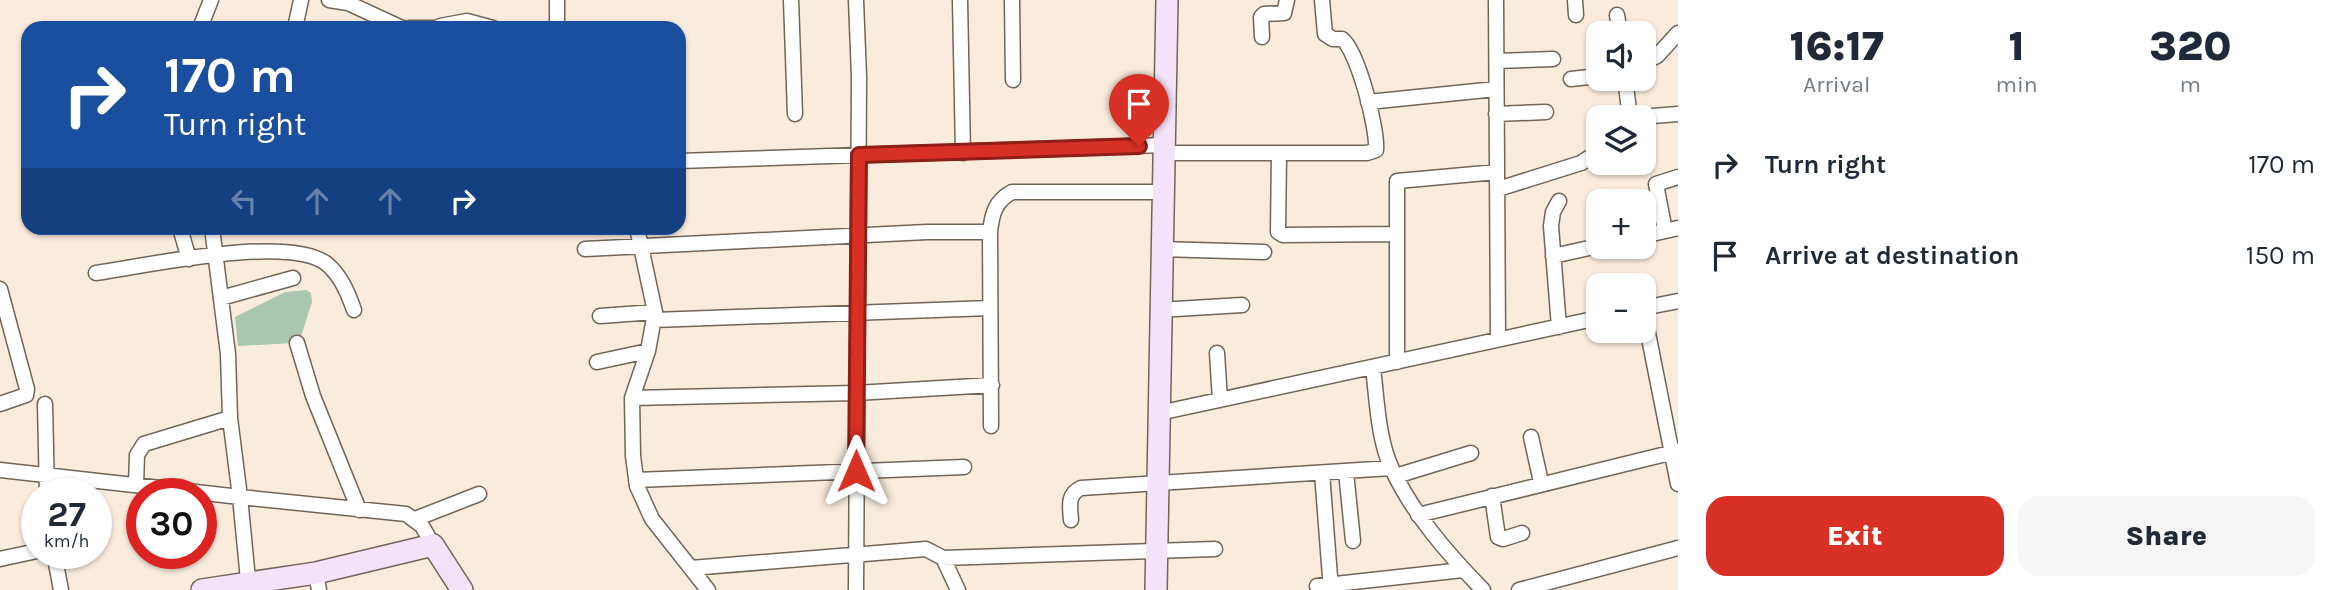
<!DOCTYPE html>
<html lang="en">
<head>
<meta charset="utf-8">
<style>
  body { margin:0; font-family:Karla,sans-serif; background:#f6f6f7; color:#1f2937; height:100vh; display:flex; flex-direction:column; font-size:26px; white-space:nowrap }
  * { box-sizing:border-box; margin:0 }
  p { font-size:23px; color:#747a83 }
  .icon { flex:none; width:38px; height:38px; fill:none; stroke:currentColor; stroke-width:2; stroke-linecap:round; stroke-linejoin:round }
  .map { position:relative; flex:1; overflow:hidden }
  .sheet { display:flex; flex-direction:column; background:#fff; width:665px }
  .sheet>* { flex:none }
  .top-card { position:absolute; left:21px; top:21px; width:665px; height:214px; border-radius:21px; box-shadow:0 2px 5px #0004; background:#1a4fa0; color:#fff; overflow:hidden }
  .buttons { position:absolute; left:1586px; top:21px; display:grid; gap:14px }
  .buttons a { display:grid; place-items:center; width:70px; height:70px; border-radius:14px; background:#fff; box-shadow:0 2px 5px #0004; font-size:35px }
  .speed { position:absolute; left:21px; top:478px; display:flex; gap:14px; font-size:35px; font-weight:700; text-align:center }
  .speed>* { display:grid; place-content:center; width:91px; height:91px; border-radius:50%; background:#fff; box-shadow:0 2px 5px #0004; line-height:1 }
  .speed small { font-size:18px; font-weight:400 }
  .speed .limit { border:10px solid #d22; background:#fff; color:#111 }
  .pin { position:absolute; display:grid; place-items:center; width:60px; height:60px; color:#fff; margin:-72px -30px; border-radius:50% 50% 50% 0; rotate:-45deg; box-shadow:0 0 7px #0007 }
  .pin .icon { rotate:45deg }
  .me { position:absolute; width:77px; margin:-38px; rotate:0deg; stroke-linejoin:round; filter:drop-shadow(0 0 5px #0008) }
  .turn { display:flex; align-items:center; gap:24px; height:147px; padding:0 28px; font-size:32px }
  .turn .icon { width:91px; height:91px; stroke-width:2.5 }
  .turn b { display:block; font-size:49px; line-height:60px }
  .lanes { display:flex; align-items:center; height:66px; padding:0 28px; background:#0003; justify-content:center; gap:35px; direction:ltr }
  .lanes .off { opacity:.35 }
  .eta { display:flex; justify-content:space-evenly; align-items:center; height:119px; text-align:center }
  .eta b { font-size:42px; font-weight:800; line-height:49px }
  .button { display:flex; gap:14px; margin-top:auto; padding:14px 28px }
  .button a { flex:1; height:80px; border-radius:21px; background:#d93025; color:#fff; font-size:28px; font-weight:800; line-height:80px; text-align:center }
  .button a+a { background:#f6f6f7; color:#1f2937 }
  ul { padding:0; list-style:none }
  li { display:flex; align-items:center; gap:21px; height:91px; padding:0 28px }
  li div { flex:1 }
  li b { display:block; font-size:26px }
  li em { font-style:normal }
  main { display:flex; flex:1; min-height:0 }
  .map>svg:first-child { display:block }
  .green { fill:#aac7b0 }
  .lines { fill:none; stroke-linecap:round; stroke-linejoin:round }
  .street-casing { stroke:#716558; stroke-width:17 }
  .secondary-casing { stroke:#716558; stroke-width:24 }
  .street { stroke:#fff; stroke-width:14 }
  .secondary { stroke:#f2e3fb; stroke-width:21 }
  .route-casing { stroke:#8d1f18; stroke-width:18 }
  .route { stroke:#d93025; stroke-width:12 }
</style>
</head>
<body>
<main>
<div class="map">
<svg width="1678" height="590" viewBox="0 0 1678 590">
  <rect width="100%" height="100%" fill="#faecdd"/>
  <path class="green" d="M306 290 311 293 312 302 300 340 294 343 238 346 235 317 285 292Z"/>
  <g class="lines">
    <g class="street-casing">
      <path id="street" d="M329 0 348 3
        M348 0V3L402 28
        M557 0V28
        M791 0 795 114
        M960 0 963 153
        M1012 0 1013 80
        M1496 0 1498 339
        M1575 0 1576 15
        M1617 15 1620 33
        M440 26 467 21 493 28
        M200 28 211 0
        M295 28 301 0
        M409 28H440
        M1262 37 1261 17 1264 14 1284 13 1287 0
        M1497 61 1553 59
        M1643 63 1657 56 1678 33
        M1571 79 1598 76
        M1625 79 1630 117
        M1368 102 1496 89
        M1496 114 1546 112
        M1640 117 1678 114
        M1164 153H1367L1376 150C1378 130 1358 51 1342 39H1333L1325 34 1322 0
        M1279 153 1278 232 1283 235 1396 234
        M679 161 1164 145
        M1498 189 1581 163 1598 152
        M180 228 189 259
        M637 228 655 312 648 351 632 398 633 456 637 486 652 519 708 590
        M1665 231 1656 184 1678 177
        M1643 236 1678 228
        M585 249 927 232H990
        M1160 249 1264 252
        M1553 256 1598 246
        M96 273C145 266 289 234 327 264 341 276 348 293 354 310
        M0 289 27 389 26 395 0 404
        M221 298 293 278
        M1643 308 1678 484
        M1643 308 1678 301
        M1159 310 1242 305
        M600 316 655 312
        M654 320 990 308
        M1559 327 1551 226 1553 212 1559 201
        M297 343 313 396 359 510
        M1217 353 1220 400
        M597 362 648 351
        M1397 362V181L1497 172
        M1373 368C1377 400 1378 440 1392 469 1413 514 1448 554 1483 590
        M632 398 856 393 992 385
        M45 404 47 494
        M1159 413 1598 318
        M991 426 990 232C992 214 995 201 1012 192H1162
        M1531 437 1541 482
        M0 470 240 497 230 418 228 354 212 228
        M1346 472 1353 541
        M1322 473 1331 590
        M1396 476 1471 453
        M636 480 964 467
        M136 484 137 455 144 444 230 418
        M1492 496 1498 537 1503 539 1522 533
        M1418 515 1678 451
        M415 519 479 494
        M1071 520C1070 507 1067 494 1081 488L1391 468
        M54 553 61 590
        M943 558 1215 549
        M0 559 37 551
        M691 568 926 549 943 558 958 590
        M316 573 319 590
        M1317 586 1463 570
        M249 590 240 497 406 514 422 526 433 545
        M856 590 859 77 856 0
        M1519 590 1678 548"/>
    </g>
    <g class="secondary-casing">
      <path id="secondary" d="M202 590 316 573 433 545 462 590
        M1156 590 1167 0"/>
    </g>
    <use href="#street" class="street"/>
    <use href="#secondary" class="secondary"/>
  </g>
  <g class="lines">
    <g class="route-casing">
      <path id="route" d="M856 471 859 155 1139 146"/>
    </g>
    <use href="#route" class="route"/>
  </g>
</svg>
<div class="buttons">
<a><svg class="icon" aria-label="sound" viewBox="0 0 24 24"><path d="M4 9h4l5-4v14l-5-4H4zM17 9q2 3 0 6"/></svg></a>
<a><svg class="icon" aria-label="layers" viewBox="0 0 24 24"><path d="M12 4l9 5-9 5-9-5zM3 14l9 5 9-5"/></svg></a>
<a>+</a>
<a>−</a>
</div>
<div class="speed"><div>27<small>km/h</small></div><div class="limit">30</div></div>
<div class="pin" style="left:1139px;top:146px;background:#d93025"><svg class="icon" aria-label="arrive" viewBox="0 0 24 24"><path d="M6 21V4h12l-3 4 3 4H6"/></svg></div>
<svg class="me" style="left:856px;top:471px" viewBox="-20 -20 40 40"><path d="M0-17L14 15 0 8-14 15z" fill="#d93025" stroke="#fff" stroke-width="4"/></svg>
<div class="top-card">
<div class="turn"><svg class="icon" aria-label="right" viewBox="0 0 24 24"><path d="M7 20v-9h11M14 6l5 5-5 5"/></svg><div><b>170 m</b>Turn right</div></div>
<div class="lanes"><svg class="icon off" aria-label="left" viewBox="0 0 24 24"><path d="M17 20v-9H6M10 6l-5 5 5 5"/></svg><svg class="icon off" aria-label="ahead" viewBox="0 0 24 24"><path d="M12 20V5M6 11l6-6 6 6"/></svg><svg class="icon off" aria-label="ahead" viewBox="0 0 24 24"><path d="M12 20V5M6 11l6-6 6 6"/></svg><svg class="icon" aria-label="right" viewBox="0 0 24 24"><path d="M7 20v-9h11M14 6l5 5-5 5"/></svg></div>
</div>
</div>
<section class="sheet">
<div class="eta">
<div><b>16:17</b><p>Arrival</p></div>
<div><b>1</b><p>min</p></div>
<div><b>320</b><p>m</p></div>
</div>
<ul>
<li><svg class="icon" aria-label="right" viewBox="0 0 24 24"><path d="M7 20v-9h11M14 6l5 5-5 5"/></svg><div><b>Turn right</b></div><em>170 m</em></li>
<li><svg class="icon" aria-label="arrive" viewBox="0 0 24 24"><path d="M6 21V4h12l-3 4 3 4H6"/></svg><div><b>Arrive at destination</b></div><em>150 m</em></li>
</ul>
<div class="button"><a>Exit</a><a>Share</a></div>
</section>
</main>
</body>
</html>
